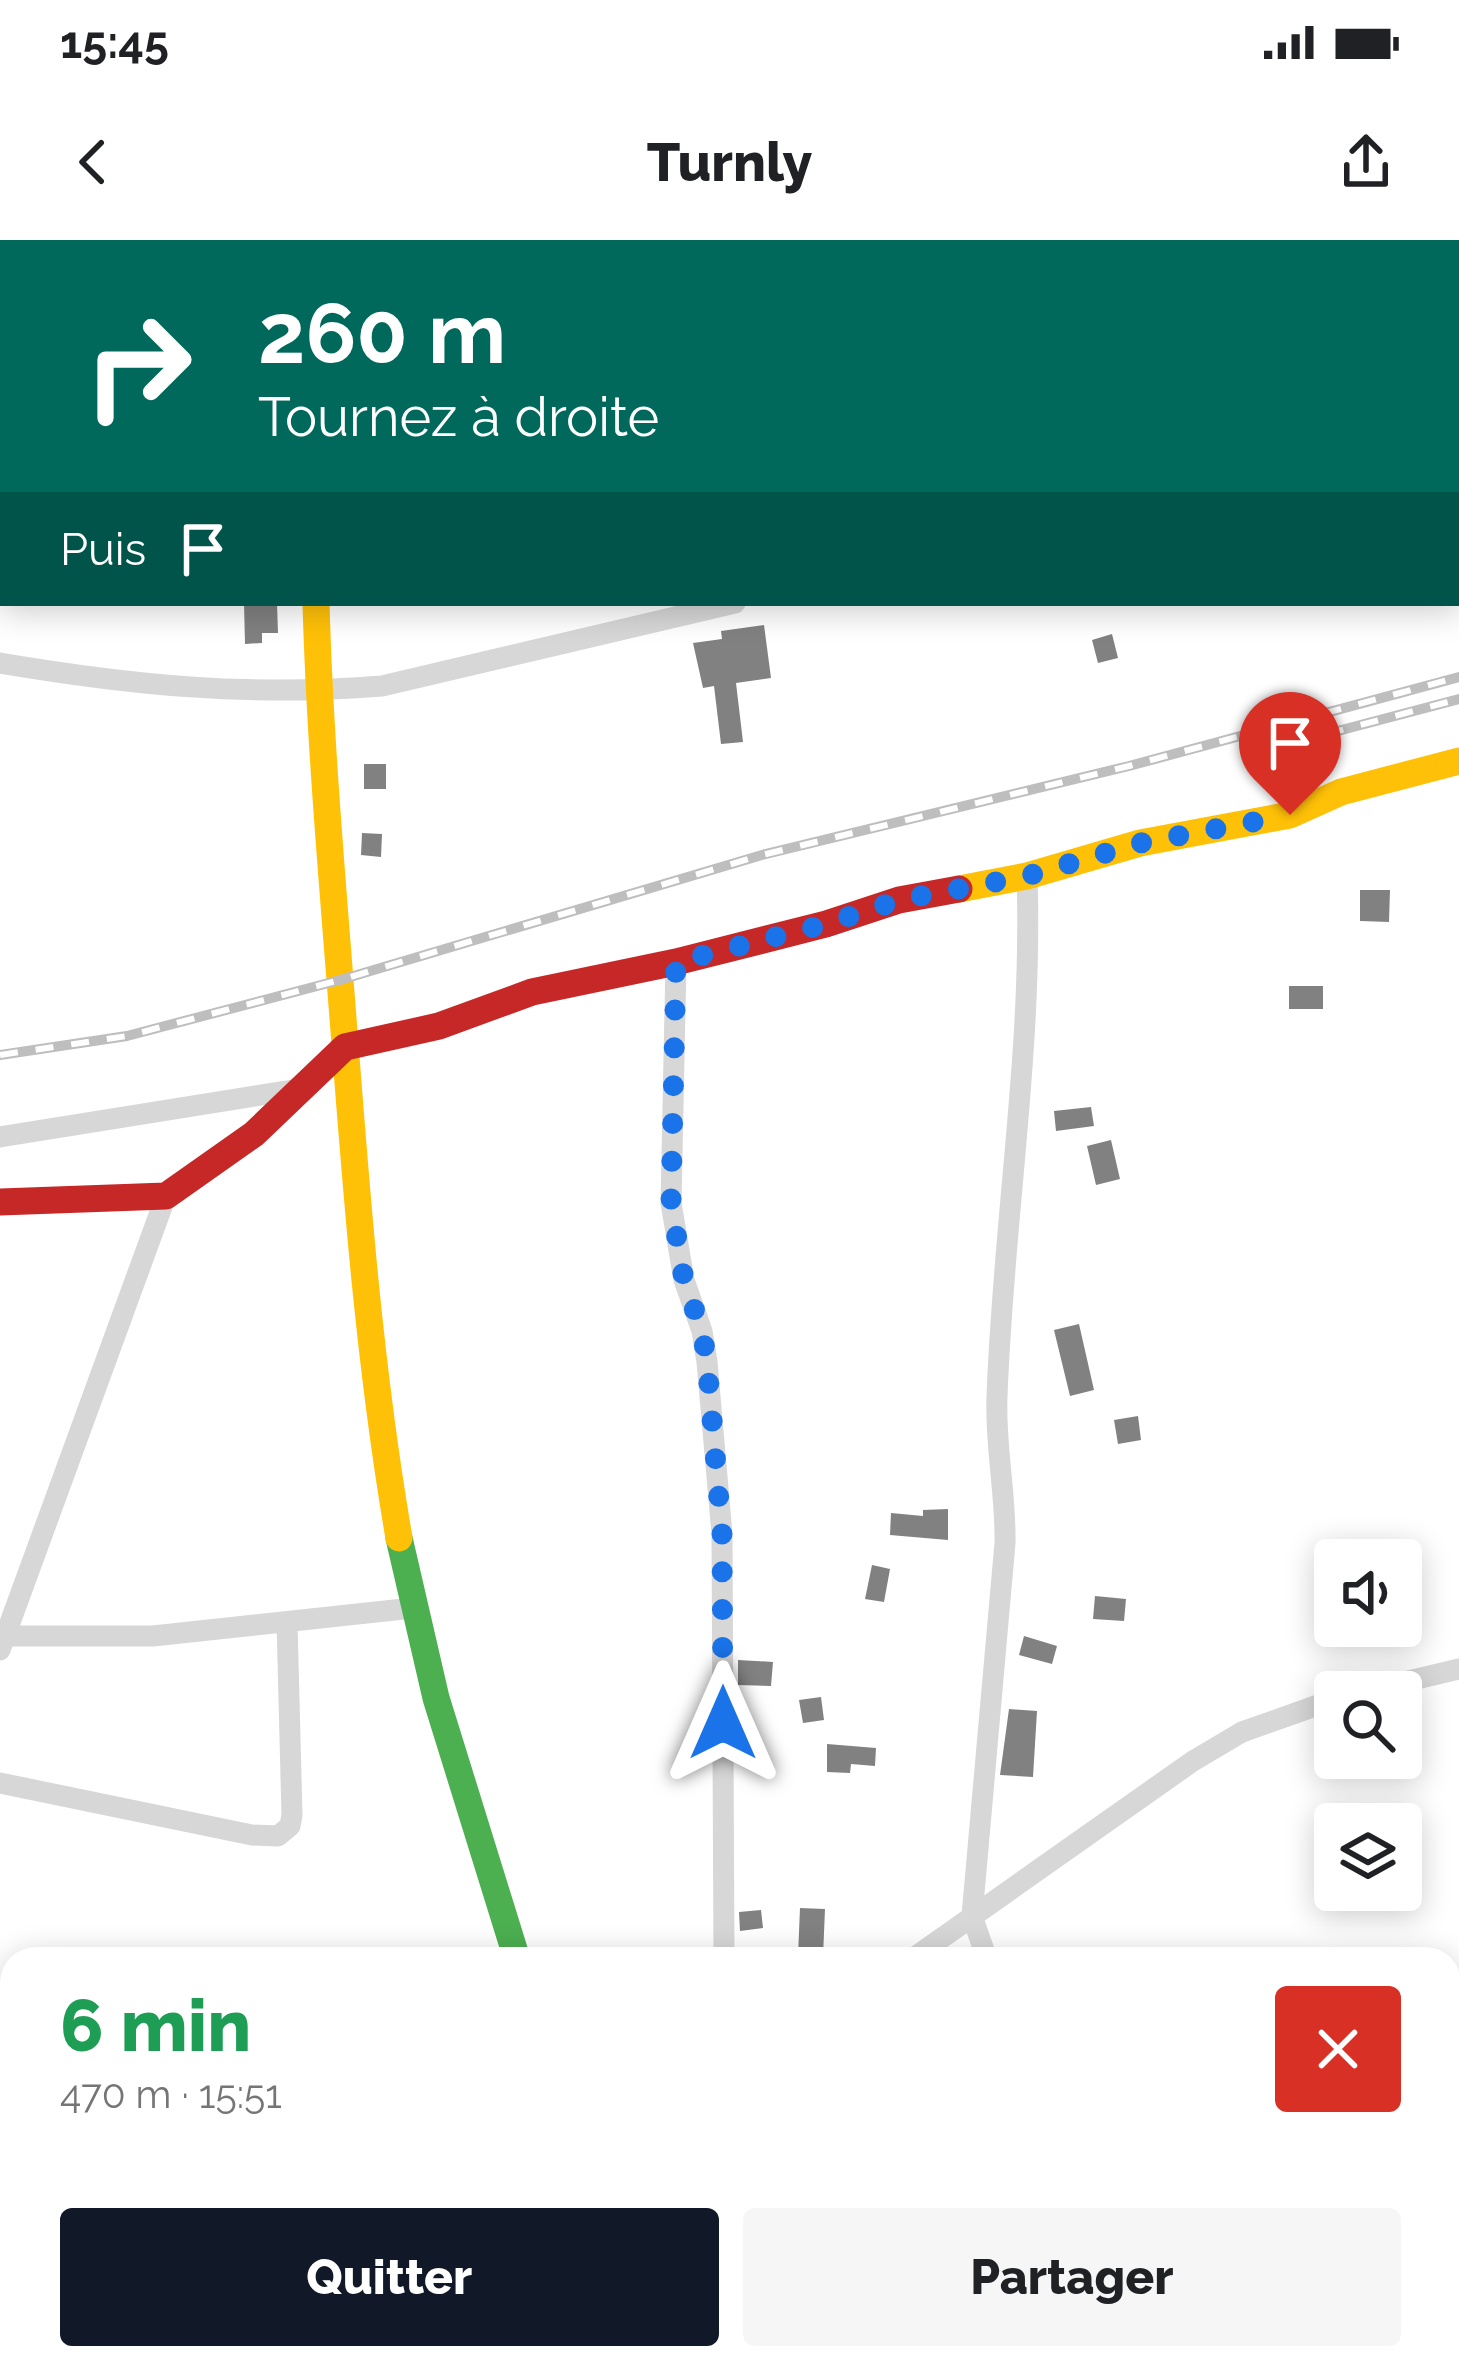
<!DOCTYPE html>
<html lang="fr">
<head>
<meta charset="utf-8">
<style>
  body { margin:0; font-family:Raleway,sans-serif; background:#f6f6f6; color:#202124; height:100vh; display:flex; flex-direction:column; font-size:45px; white-space:nowrap }
  * { box-sizing:border-box; margin:0 }
  p { font-size:39px; color:#757577 }
  .icon { flex:none; width:66px; height:66px; fill:none; stroke:currentColor; stroke-width:2; stroke-linecap:round; stroke-linejoin:round }
  .map { position:relative; flex:1; overflow:hidden }
  .side { position:absolute; left:0px; top:1707px; width:1461px; height:423px; display:flex; flex-direction:column; background:#fff; border-radius:36px 36px 0 0; box-shadow:0 6px 30px #0003 }
  .side>* { flex:none }
  .banner { position:absolute; left:0px; top:0px; width:1461px; height:366px; box-shadow:0 6px 30px #0003; background:#00695c; color:#fff; overflow:hidden }
  .controls { position:absolute; left:1314px; top:1299px; display:grid; gap:24px }
  .controls a { display:grid; place-items:center; width:108px; height:108px; border-radius:12px; background:#fff; box-shadow:0 6px 30px #0003; font-size:60px }
  .pin { position:absolute; display:grid; place-items:center; width:102px; height:102px; color:#fff; margin:-123px -51px; border-radius:50% 50% 50% 0; rotate:-45deg; box-shadow:0 0 12px #0007 }
  .pin .icon { rotate:45deg }
  .me { position:absolute; width:132px; margin:-66px; rotate:0deg; stroke-linejoin:round; filter:drop-shadow(0 0 9px #0008) }
  .turn { display:flex; align-items:center; gap:42px; height:252px; padding:0 60px; font-size:54px }
  .turn .icon { width:156px; height:156px; stroke-width:2.5 }
  .turn b { display:block; font-size:84px; line-height:102px }
  .then { display:flex; align-items:center; height:114px; padding:0 60px; background:#0003; gap:24px; font-size:45px }
  .round { display:grid; place-items:center; flex:none; width:126px; height:126px; border-radius:12px; background:#f6f6f6 }
  .head { display:flex; align-items:center; justify-content:space-between; height:204px; padding:0 60px }
  h1 { font-size:72px; font-weight:800; line-height:90px; color:#1e9e55 }
  .button { display:flex; gap:24px; margin-top:auto; padding:24px 60px }
  .button a { flex:1; height:138px; border-radius:12px; background:#111827; color:#fff; font-size:48px; font-weight:800; line-height:138px; text-align:center }
  .button a+a { background:#f6f6f6; color:#202124 }
  .status { display:flex; justify-content:space-between; align-items:center; height:84px; padding:0 60px; background:#fff; direction:ltr }
  .status svg { height:33px; fill:currentColor }
  header { display:flex; justify-content:space-between; align-items:center; height:156px; padding:0 60px; background:#fff; font-size:54px; font-weight:800 }
  .map>svg:first-child { display:block }
  .building { fill:#818181 }
  .lines { fill:none; stroke-linecap:round; stroke-linejoin:round }
  .path { stroke:#d6d6d6; stroke-width:3; stroke-dasharray:6 6; stroke-linecap:butt }
  .lane { stroke:#d7d7d7; stroke-width:10 }
  .street { stroke:#d7d7d7; stroke-width:21 }
  .fast { stroke:#4caf50; stroke-width:27 }
  .slow { stroke:#ffc107; stroke-width:27 }
  .jam { stroke:#c62828; stroke-width:27 }
  .rail-casing { stroke:#bebebe; stroke-width:10 }
  .rail { stroke:#fff; stroke-width:6; stroke-dasharray:18; stroke-linecap:butt }
  .route { stroke:#1a73e8; stroke-width:21; stroke-dasharray:0 37.8 }
</style>
</head>
<body>
<div class="status"><b>15:45</b><svg viewBox="0 0 49 12"><path d="M0 12V9h3v3zM5 12V6h3v6zM10 12V3h3v9zM15 12V0h3v12zM26 1h20v11H26zM47 4h2v5h-2z"/></svg></div>
<header><svg class="icon" aria-label="back" viewBox="0 0 24 24"><path d="M15 5l-7 7 7 7"/></svg>Turnly<svg class="icon" aria-label="share" viewBox="0 0 24 24"><path d="M12 15V3M7 8l5-5 5 5M5 13v7h14v-7"/></svg></header>
<div class="map">
<svg width="1459" height="2129" viewBox="0 0 1459 2129">
  <rect width="100%" height="100%" fill="#fff"/>
  <path class="building" d="M244 363H277L278 393H262V403L245 404Z
    M764 385 771 438 736 443 743 502 721 504 714 446 703 448 693 403 722 399 721 391Z
    M1112 394 1118 418 1098 423 1092 400Z
    M364 524H386V549H364Z
    M362 593 382 594 381 617 361 615Z
    M1360 650H1390L1389 682 1360 681Z
    M1289 746H1323V769H1289Z
    M1091 867 1094 886 1056 891 1054 871Z
    M1111 900 1120 939 1096 945 1087 906Z
    M1079 1084 1094 1150 1070 1156 1054 1090Z
    M1138 1176 1141 1200 1118 1204 1114 1180Z
    M948 1269V1300L890 1295 891 1273 923 1276V1270Z
    M872 1325 890 1329 884 1362 865 1359Z
    M1095 1356 1126 1359 1124 1381 1093 1379Z
    M1024 1396 1057 1406 1052 1424 1019 1415Z
    M738 1420 773 1422 771 1446 738 1445Z
    M821 1457 824 1480 803 1483 799 1460Z
    M1009 1469 1037 1471 1033 1537 1000 1535Z
    M827 1504 876 1508 875 1526 851 1524 850 1533 827 1532Z
    M800 1668 825 1669 823 1717 798 1716Z
    M761 1670 763 1688 740 1691 739 1672Z"/>
  <g class="lines">
    <path class="path" d="M1449 1918 1459 1919
      M1449 1956 1459 1970
      M772 2118 774 2129
      M1011 2118 1019 2129
      M1327 2129 1331 2118"/>
    <path class="lane" d="M1458 285 1459 287"/>
    <path class="street" d="M310 0V3
      M1458 180 1459 179
      M0 423C131 445 249 457 382 446L735 363
      M676 722 671 963 684 1040 702 1091 707 1122 722 1294 724 1719
      M0 897 299 849
      M6 1396H153L413 1368
      M0 1410 166 956
      M1362 1452 1459 1429
      M0 1543 252 1595 278 1596 290 1586 292 1575 287 1382
      M912 1719 1193 1521 1242 1492 1335 1459
      M987 1719 972 1676 1005 1303C1006 1254 995 1206 997 1157 1003 982 1033 811 1027 636
      M0 2008 12 2013
      M1 2129 12 2091
      M968 2129 970 2118"/>
    <path class="fast" d="M399 1298 436 1458 517 1719"/>
    <path class="slow" d="M316 363C320 506 333 648 344 791 357 961 370 1130 399 1298
      M959 649 1027 636 1140 603 1290 575 1341 552 1459 521"/>
    <path class="jam" d="M0 962 166 956 254 894 345 807 439 786 532 752 676 722 826 684 899 660 959 649"/>
    <g class="rail-casing">
      <path id="rail" d="M1255 507 1315 497 1459 459
        M0 815 127 796 340 740 762 615 1129 526 1459 437"/>
    </g>
    <use href="#rail" class="rail"/>
  </g>
  <g class="lines">
    <path class="route" d="M723 1483 722 1294 707 1122 702 1091 684 1040 671 963 676 722 826 684 899 660 1027 636 1140 603 1290 575"/>
  </g>
</svg>
<div class="controls">
<a><svg class="icon" aria-label="sound" viewBox="0 0 24 24"><path d="M4 9h4l5-4v14l-5-4H4zM17 9q2 3 0 6"/></svg></a>
<a><svg class="icon" aria-label="search" viewBox="0 0 24 24"><circle cx="10" cy="10" r="6"/><path d="M15 15l6 6"/></svg></a>
<a><svg class="icon" aria-label="layers" viewBox="0 0 24 24"><path d="M12 4l9 5-9 5-9-5zM3 14l9 5 9-5"/></svg></a>
</div>
<div class="pin" style="left:1290px;top:575px;background:#d93025"><svg class="icon" aria-label="arrive" viewBox="0 0 24 24"><path d="M6 21V4h12l-3 4 3 4H6"/></svg></div>
<svg class="me" style="left:723px;top:1483px" viewBox="-20 -20 40 40"><path d="M0-17L14 15 0 8-14 15z" fill="#1a73e8" stroke="#fff" stroke-width="4"/></svg>
<div class="banner">
<div class="turn"><svg class="icon" aria-label="right" viewBox="0 0 24 24"><path d="M7 20v-9h11M14 6l5 5-5 5"/></svg><div><b>260 m</b>Tournez à droite</div></div>
<div class="then">Puis<svg class="icon" aria-label="arrive" viewBox="0 0 24 24"><path d="M6 21V4h12l-3 4 3 4H6"/></svg></div>
</div>
<section class="side">
<div class="head"><div><h1>6 min</h1><p>470 m · 15:51</p></div><a class="round" style="background:#d93025;color:#fff"><svg class="icon" aria-label="close" viewBox="0 0 24 24"><path d="M6 6l12 12M18 6L6 18"/></svg></a></div>
<div class="button"><a>Quitter</a><a>Partager</a></div>
</section>
</div>
</body>
</html>
